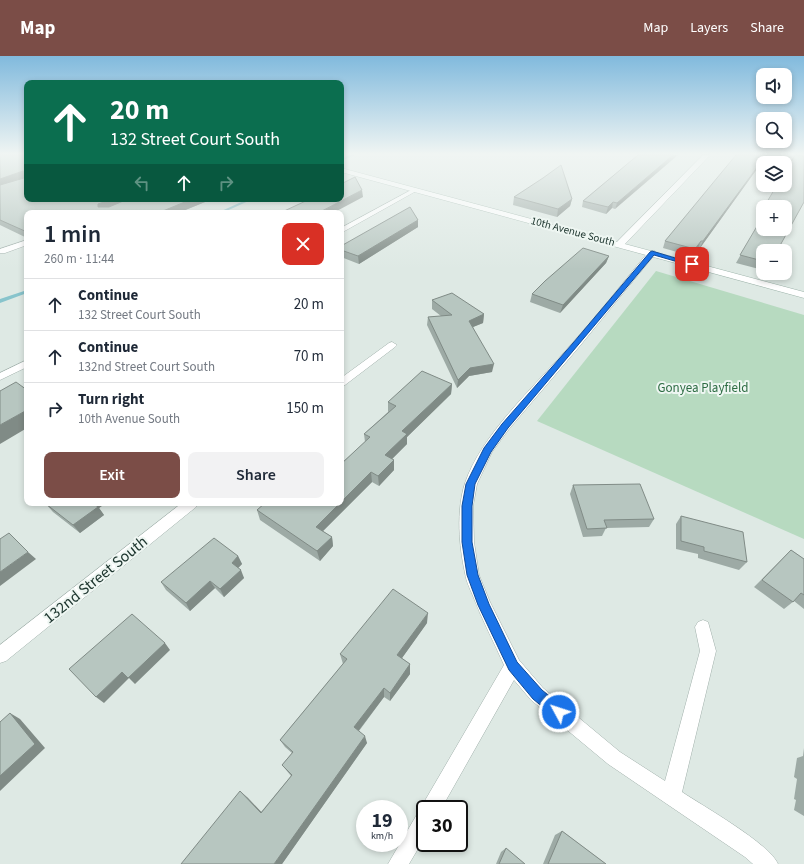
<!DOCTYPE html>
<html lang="en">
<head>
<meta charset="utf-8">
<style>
  body { margin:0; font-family:"Source Sans 3",sans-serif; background:#f2f2f3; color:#1f2937; height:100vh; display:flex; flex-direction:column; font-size:15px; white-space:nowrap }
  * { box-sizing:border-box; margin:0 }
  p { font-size:13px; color:#747a83 }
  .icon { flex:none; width:22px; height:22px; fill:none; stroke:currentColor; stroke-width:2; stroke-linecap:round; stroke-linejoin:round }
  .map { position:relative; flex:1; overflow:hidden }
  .sheet { position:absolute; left:24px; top:154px; width:320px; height:296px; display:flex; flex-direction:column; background:#fff; border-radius:8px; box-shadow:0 2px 6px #0003 }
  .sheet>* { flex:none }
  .banner { position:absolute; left:24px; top:24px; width:320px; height:122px; border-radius:8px; box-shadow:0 2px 6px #0003; background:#0b6e4f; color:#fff; overflow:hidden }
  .buttons { position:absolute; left:756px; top:12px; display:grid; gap:8px }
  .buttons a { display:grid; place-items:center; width:36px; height:36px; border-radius:8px; background:#fff; box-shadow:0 2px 6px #0003; font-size:20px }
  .speed { position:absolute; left:356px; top:744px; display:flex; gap:8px; font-size:20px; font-weight:700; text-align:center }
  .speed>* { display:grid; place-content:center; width:52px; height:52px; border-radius:50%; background:#fff; box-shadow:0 2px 6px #0003; line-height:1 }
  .speed small { font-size:10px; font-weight:400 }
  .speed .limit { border:2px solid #111; border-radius:6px; background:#fff; color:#111 }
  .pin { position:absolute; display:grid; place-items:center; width:34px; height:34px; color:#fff; margin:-17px; border-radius:8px; box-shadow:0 2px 6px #0006 }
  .me { position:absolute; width:44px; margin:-22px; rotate:310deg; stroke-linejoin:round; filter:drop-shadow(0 0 3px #0008) }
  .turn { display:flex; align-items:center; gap:14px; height:84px; padding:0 20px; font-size:18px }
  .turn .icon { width:52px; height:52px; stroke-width:2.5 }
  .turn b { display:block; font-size:28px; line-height:34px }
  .lanes { display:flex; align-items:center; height:38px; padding:0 20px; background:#0003; justify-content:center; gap:20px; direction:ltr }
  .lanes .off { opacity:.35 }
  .round { display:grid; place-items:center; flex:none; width:42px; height:42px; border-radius:8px; background:#f2f2f3 }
  .summary { display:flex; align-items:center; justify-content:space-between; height:68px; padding:0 20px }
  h1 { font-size:24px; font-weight:600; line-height:30px }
  .primary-button { display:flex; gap:8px; margin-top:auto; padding:8px 20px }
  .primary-button a { flex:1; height:46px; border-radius:8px; background:#7b4d47; color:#fff; font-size:16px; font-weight:600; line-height:46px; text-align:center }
  .primary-button a+a { background:#f2f2f3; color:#1f2937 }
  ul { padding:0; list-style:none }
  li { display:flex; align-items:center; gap:12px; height:52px; padding:0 20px; border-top:1px solid #e0e1e3 }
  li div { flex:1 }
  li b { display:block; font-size:15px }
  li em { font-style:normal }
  header { display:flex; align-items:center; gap:24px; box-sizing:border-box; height:56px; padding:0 20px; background:#7b4d47; color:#fff }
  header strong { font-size:19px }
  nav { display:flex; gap:22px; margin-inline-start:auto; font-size:14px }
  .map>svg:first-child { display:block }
  .green { fill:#b7dac0 }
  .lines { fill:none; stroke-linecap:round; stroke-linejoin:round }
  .stream { fill:#88c4cc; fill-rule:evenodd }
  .street-casing { stroke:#a1b0ab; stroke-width:1 }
  .secondary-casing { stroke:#9eb4ab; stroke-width:1 }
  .street { fill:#fff; fill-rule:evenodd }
  .secondary { fill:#fff; fill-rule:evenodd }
  .wall { fill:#9daaa5 }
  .shaded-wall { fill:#808b86 }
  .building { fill:#b7c6c0; stroke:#808b86 }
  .route { fill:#1a73e8; stroke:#114b97 }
  .labels { text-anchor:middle; stroke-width:4; stroke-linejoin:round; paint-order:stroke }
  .far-street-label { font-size:11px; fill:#203831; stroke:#eef6f2 }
  .park-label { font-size:13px; fill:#2d6c43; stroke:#eef6f2 }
  .near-street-label { font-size:16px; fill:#203831; stroke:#eef6f2 }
</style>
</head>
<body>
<header>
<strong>Map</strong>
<nav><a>Map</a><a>Layers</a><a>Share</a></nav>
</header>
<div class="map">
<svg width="804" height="808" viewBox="0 0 804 808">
  <rect width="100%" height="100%" fill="#dee9e4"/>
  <path class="green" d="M656 215 804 259V483L537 365Z"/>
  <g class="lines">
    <path class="stream" d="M350 99H355L341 105V103Z
      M248 143H253L222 157H217Z
      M27 234V237L0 247V243Z"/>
    <g class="street-casing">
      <path id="street" d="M703 99H710L623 190H617V186Z
        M413 133 418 134 341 177V172Z
        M27 184V189L5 197H0V193Z
        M649 195H655L656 197 579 291 509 373 492 396 477 428 473 450 474 486 479 519 490 546 519 604 543 632 620 696 665 725 700 595 695 571 698 566 703 564 708 566 716 595 682 736C703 750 770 788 778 808H753L745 801 608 708 531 644 514 624 441 753H425V781L409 808H388L504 609C494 586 482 564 473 540 470 533 466 525 465 517 459 490 456 455 465 427 481 379 534 331 567 293 596 261 622 228 649 195Z
        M392 286 397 289 395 291 345 329 341 330V322L389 287Z
        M27 304V311L0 324V317Z
        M182 447H197L196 451 6 605 0 607V589Z"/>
    </g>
    <g class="secondary-casing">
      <path id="secondary" d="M341 112 804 236V242L341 116Z"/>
    </g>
    <use href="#street" class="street"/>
    <use href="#secondary" class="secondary"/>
  </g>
  <path class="wall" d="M0 99H27V143L205 146 178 157H27V182L0 169Z
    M638 99 615 153 612 152 606 158 582 151 583 145Z
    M767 99 700 192H698L691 200 663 192 665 185Z
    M514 141 572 143 570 150 557 161 513 149Z
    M763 153V214L736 207 761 163H758Z
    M418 164V171L359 208 341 201V190Z
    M609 200 606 207 560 257 530 246 532 238Z
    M432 244 484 258 483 267 473 271 492 316 469 320 457 332 427 269 428 261 441 260 432 253Z
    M452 328 451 338 407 381V388L392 403 394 414 379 430 372 426 323 475 332 481 333 490 320 505 260 464 257 454 298 447 365 386 364 378 388 356V346Z
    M573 429 654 463 649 471 606 472 602 480 583 481 570 438Z
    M47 447H106L99 452 104 459 80 477 53 456 46 448Z
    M681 460 747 506 739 514 698 502V498L676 493V468Z
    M791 494 804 503V553L794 545 784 553 754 531Z
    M238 500 242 508 238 512 244 522 224 541 215 532 190 555 166 534 161 526Z
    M427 567 402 602 410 608V618L390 645 384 641 359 675 367 687 282 808 247 741 261 756 291 720 282 709 292 697 285 691 280 684 343 608 340 598Z
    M804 692V760L794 754 796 744 794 743 797 723 794 721 797 702 803 700Z
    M562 775 606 808H543L555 779Z
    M506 792 525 808H496L501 796Z"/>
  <path class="shaded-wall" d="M673 99H678L615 153 617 147Z
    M766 99H767L700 192 703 185Z
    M23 115 27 122 0 131V123Z
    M362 134 363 141 333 157H318Z
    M112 143H133L101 157 98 151V148Z
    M192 143H205V146L178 157H158Z
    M572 143 570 150 557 161 558 153Z
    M613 146 612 152 606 158 608 151Z
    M418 164V171L359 208 358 200Z
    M701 185 698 192 691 200 695 193Z
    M609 200 606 207 560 257 563 249Z
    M484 258 483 267 468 273 469 265Z
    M494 308 492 316 469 320 457 332 458 324 470 312Z
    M452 328 451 338 407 381V388L386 409 385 399 402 375Z
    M27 354V372L0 388V369Z
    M394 404V414L379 430 378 420Z
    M371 416 372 426 318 480 316 471 340 447H341V446Z
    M92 447H106L99 452 104 459 80 477 73 469Z
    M332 481 333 490 320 505 317 495Z
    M28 496 36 503 0 530V516Z
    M238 500 242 508 235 515 232 507Z
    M241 514 244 522 224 541 220 533Z
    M210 525 215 532 190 555 186 547Z
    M428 557 427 567 397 609V599Z
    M165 587 170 594 135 628 129 622 104 647 96 641 122 616Z
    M410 608V618L390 645V637Z
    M384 632V641L356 678 354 671Z
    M10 657 20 663 45 692 0 735V720Z
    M365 680 367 687 282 808H274Z
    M240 735 247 741 267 762 261 757Z"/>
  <path class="building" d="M0 99H27V143H112L98 148V151H109L128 143H192L158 157H27V176L0 164V129L24 122 25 116 23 115 0 123Z
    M638 99H673L617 147 613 146 608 151 583 145Z
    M736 99H766L703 185H701L695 193 665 185Z
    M795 99 804 100V146L777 195H763V205L740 199 763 160V173H785V151H764L777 129H785V116Z
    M561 109 572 143 558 153 514 141 543 122Z
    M355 121 362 134 318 157 282 156 310 143H341V128Z
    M410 151 418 164 358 200 341 194V190Z
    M583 192 609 200 563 249 532 238 545 225Z
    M452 237 484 258 469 265 494 308 470 312 458 324 428 261 452 259 432 244Z
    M422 315 452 328 402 375 407 378 385 399 394 404 378 420 371 416 341 446V408L370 381 364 378 396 350 388 346Z
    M16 326 27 334V354L0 369V335Z
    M640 428 654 463 604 464 607 472 587 473 573 429Z
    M47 447H93L98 451 73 469 46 448Z
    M265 447H340L316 471 332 481 317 495 257 454Z
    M681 460 743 476 747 506 704 495V491L681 485Z
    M9 477 28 496 0 516V483Z
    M214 482 238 500 232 507 241 514 220 533 210 525 186 547 161 526Z
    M791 494 804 503V539L801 537 793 546 762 524Z
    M393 533 428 557 397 599 410 608 390 637 384 632 354 671 365 680 274 808H181L240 735 261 757 292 719 282 709 293 696 280 684 347 603 340 598Z
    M132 558 165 587 128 622 122 616 96 641 69 613Z
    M10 657 35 688 0 720V666Z
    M562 775 606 808H548Z
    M506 792 525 808H499Z"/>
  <linearGradient id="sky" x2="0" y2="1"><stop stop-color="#81badd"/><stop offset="0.46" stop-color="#f0f5f3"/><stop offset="1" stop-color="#f0f5f3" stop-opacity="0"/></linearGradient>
  <rect width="804" height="213" fill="url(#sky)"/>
  <path class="route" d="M652 195 695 208 692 210 654 199 508 372 491 396 475 428 472 450V486L478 519 489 548 517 606 542 634 564 652 566 656 564 661 559 663 555 661 533 643 509 614 478 549 467 519 462 486V450L466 428 484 392 502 368 573 287 650 196Z"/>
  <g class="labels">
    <g class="far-street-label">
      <text transform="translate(573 175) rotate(15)" y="4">10th Avenue South</text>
    </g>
    <g class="park-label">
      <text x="703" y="336">Gonyea Playfield</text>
    </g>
    <g class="near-street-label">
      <text transform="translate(95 523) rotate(-39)" y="6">132nd Street South</text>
    </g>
  </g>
</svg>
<div class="buttons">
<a><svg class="icon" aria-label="sound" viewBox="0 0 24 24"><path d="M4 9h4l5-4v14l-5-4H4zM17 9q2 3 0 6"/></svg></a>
<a><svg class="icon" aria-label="search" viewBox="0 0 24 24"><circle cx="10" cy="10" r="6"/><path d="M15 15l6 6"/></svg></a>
<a><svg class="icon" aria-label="layers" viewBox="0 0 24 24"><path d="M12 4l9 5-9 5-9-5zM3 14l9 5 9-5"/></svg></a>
<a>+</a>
<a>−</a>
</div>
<div class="speed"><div>19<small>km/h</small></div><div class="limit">30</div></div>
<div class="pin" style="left:692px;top:208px;background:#d93025"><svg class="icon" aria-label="arrive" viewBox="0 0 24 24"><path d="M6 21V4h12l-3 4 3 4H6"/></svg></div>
<svg class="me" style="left:559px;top:656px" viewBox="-20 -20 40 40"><circle r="17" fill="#1a73e8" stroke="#fff" stroke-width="3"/><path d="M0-11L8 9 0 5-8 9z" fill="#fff"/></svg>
<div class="banner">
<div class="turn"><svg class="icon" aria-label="ahead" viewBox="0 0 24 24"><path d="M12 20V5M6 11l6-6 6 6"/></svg><div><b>20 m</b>132 Street Court South</div></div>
<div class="lanes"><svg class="icon off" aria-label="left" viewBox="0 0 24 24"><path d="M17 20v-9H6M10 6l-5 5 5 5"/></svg><svg class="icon" aria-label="ahead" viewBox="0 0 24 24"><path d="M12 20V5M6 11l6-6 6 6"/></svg><svg class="icon off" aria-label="right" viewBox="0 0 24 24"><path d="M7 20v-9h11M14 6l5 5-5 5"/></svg></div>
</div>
<section class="sheet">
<div class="summary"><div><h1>1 min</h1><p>260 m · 11:44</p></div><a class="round" style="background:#d93025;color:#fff"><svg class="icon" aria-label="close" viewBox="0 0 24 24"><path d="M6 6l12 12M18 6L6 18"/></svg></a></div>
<ul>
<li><svg class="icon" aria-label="ahead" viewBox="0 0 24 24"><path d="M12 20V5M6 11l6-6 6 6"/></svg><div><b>Continue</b><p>132 Street Court South</p></div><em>20 m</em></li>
<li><svg class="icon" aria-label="ahead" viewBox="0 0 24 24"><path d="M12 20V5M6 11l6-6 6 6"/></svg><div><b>Continue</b><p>132nd Street Court South</p></div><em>70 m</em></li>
<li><svg class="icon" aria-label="right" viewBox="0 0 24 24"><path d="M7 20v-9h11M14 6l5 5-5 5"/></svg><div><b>Turn right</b><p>10th Avenue South</p></div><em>150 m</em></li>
</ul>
<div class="primary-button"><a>Exit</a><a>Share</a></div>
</section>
</div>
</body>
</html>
